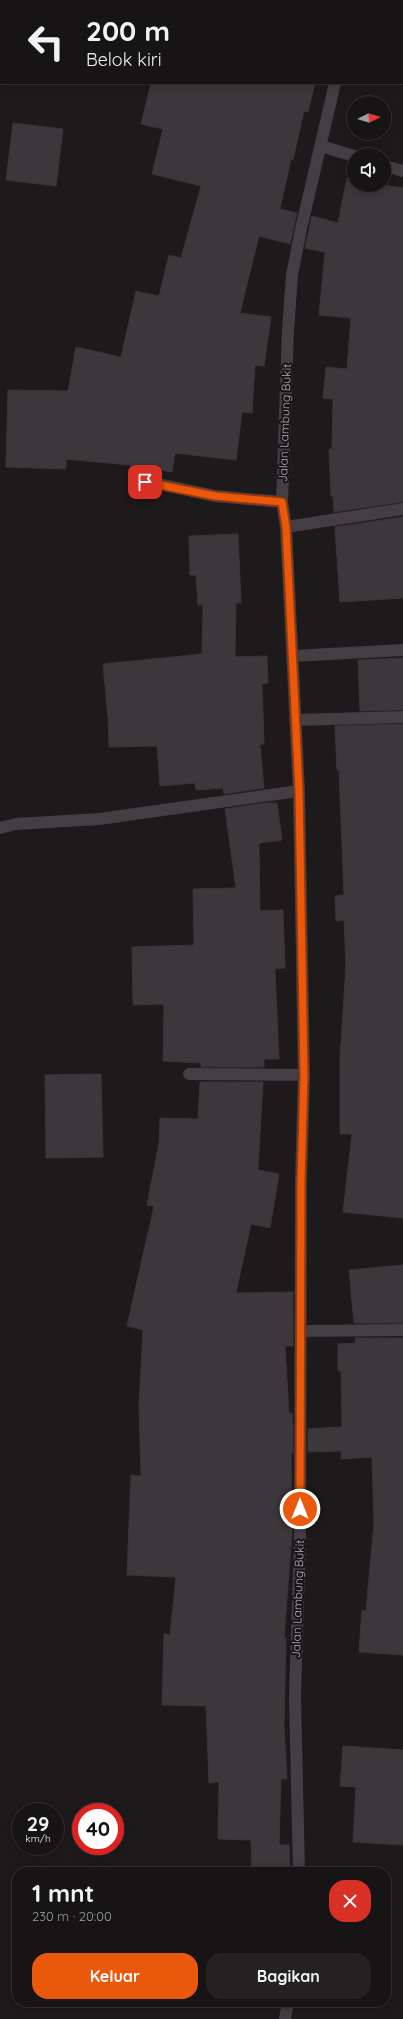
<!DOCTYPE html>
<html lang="id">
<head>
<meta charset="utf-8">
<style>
  body { margin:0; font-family:Quicksand,sans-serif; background:#232122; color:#f1f3f6; height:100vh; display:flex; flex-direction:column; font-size:15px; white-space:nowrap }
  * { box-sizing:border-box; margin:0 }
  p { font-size:13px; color:#9e9ea0 }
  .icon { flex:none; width:22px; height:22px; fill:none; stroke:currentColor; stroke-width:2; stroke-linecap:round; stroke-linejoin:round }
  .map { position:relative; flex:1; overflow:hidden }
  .side { position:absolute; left:12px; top:1867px; width:379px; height:140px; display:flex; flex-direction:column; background:#161415; border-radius:16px; box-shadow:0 2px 10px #0003,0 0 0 1px #353334 }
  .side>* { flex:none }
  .banner { position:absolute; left:0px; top:0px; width:403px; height:84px; box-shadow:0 2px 10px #0003,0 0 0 1px #353334; background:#161415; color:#f1f3f6; overflow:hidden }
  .needle { width:26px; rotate:85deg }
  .controls { position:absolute; left:347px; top:96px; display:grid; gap:8px }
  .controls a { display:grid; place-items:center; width:44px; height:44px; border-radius:50%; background:#161415; box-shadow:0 2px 10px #0003,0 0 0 1px #353334; font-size:20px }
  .speed { position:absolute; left:12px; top:1803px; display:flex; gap:8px; font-size:20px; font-weight:700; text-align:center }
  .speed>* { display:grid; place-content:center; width:52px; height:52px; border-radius:50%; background:#161415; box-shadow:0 2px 10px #0003,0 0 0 1px #353334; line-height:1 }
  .speed small { font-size:10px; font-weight:400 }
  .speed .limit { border:6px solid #d22; background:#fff; color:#111 }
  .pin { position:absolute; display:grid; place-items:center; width:34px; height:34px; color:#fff; margin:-17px; border-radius:8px; box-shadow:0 2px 6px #0006 }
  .me { position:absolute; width:44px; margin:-22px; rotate:0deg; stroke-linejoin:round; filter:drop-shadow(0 0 3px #0008) }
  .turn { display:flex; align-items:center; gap:14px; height:84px; padding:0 20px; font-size:18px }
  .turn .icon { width:52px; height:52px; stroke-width:2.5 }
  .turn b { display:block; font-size:28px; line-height:34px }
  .round { display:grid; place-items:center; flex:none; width:42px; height:42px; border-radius:16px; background:#232122 }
  .overview { display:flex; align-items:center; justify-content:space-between; height:68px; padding:0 20px }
  h1 { font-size:24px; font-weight:700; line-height:30px }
  .action { display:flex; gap:8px; margin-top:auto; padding:8px 20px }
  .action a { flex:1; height:46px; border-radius:16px; background:#ea580c; color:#fff; font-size:16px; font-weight:700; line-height:46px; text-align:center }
  .action a+a { background:#232122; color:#f1f3f6 }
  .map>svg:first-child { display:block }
  .building { fill:#3c373b; stroke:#393438 }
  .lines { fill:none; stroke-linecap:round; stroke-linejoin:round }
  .minor { stroke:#443d43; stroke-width:12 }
  .route-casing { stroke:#983908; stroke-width:10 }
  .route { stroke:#ea580c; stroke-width:7 }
  .labels { text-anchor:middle; stroke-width:4; stroke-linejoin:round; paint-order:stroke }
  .street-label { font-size:12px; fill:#bcacbd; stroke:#181517 }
</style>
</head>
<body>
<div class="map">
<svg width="403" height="2019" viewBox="0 0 403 2019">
  <rect width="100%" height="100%" fill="#1d1a1c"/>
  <path class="building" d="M151 83H315L308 112 304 111 293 160 291 159 280 209 297 213 290 244 259 236 240 313 271 317 264 366 255 365 252 413 242 412 236 460 175 453 172 472 129 465 66 459V469L6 467 8 390 68 391 76 347 121 357 136 291 159 296 169 255 181 258 201 186 152 174 163 129 141 124Z
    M13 123 63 129 56 186 6 180Z
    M347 178 354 179V185H384L403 188V502L334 512 333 496H331L329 449H332L333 399 323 398 326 367 347 369 351 318 319 315 325 252 305 248 312 216 338 223Z
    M403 517V598L340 602 335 527Z
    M238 534 241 603H236L235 657 267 656 268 683 262 684 264 744H260L264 788 224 794 223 788 196 790 195 783 160 786 157 746 109 747 108 717 103 664 202 654 203 605H198L196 575H190L189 536Z
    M403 658V710L360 711 358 660Z
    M403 724V1218L343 1212 352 1134H340V1058L346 965 344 920 336 921 335 896 344 895 339 770H337L335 726Z
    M265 803H277L282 840 259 843 260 911 283 910 285 968 275 969 279 1059H264V1067H201V1063L163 1061 164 1004 133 1005 132 947 194 945 193 889 236 888 225 809Z
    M101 1074 103 1157 46 1158 45 1075Z
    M200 1082H263L258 1170 279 1174 270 1228 251 1224 236 1293 293 1292V1346H285L289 1413H292L293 1429V1453H291L292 1533 284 1638H286L284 1727 287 1779H281L279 1845H289L290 1872H252L251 1840 218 1839 219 1782 209 1783 206 1706 162 1705 164 1634 170 1635 176 1577 127 1575 131 1475 141 1476 139 1406 143 1330 127 1326 154 1206 147 1205 159 1143 160 1118 198 1119Z
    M403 1265V1323H354L349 1270Z
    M355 1338H403V1655L359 1652 362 1610 366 1611 374 1523 372 1457 341 1459V1451L308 1452V1429L342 1427 341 1371H338V1344L356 1343Z
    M343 1746 403 1750V1845L353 1842 356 1787 340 1786Z"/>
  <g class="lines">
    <path class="minor" d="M350 1V0
      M321 146 354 156
      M384 166 403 171
      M145 481 215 496 282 502
      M286 527 403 509
      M292 656 403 650
      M295 720 403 717
      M0 828 16 824 99 819 299 791
      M189 1074 304 1075
      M301 1331 403 1330
      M299 1872 295 1697 300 1539 301 1182 304 1075 299 791 286 527 282 502 288 331 292 275 301 229 335 83
      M285 2019 288 2002"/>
  </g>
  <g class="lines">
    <g class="route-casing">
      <path id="route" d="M145 482 215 496 282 502 286 527 299 791 304 1075 301 1182 300 1509"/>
    </g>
    <use href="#route" class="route"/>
  </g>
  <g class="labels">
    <g class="street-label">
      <text transform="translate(285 423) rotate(-88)" y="4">Jalan Lambung Bukit</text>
      <text transform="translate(298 1599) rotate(-88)" y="4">Jalan Lambung Bukit</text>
    </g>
  </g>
</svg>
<div class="controls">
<a><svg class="needle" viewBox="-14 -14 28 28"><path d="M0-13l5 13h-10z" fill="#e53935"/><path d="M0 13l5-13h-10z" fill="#9e9ea0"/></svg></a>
<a><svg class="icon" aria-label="sound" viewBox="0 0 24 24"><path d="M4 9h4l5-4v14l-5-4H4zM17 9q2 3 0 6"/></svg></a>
</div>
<div class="speed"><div>29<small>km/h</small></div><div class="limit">40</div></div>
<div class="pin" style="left:145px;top:482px;background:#d93025"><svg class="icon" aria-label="arrive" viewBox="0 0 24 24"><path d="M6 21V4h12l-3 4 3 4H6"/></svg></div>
<svg class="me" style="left:300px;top:1509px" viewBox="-20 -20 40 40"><circle r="17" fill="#ea580c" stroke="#fff" stroke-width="3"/><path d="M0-11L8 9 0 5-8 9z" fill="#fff"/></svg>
<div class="banner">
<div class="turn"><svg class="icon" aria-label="left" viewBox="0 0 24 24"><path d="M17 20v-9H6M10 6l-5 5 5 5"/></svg><div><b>200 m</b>Belok kiri</div></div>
</div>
<section class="side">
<div class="overview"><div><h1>1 mnt</h1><p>230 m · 20:00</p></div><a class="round" style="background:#d93025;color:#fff"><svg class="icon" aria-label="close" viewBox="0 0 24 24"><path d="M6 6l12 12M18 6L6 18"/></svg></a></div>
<div class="action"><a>Keluar</a><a>Bagikan</a></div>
</section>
</div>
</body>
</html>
